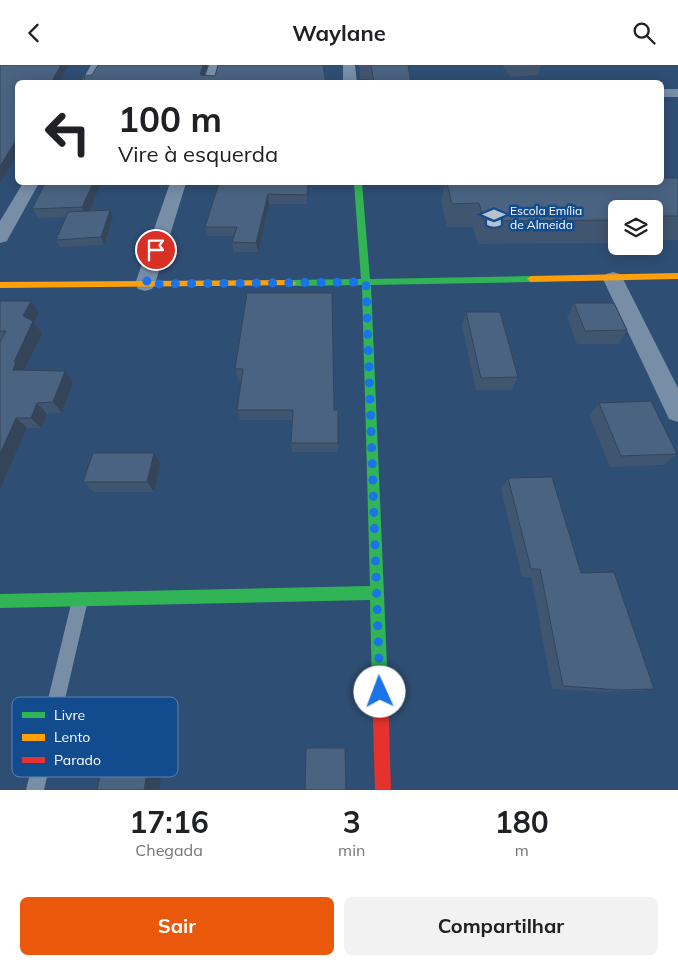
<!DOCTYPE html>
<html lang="pt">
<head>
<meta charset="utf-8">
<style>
  body { margin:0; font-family:Mulish,sans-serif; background:#f2f2f2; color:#202124; height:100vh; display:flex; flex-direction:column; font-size:19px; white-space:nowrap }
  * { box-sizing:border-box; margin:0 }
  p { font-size:16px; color:#757577 }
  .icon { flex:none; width:28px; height:28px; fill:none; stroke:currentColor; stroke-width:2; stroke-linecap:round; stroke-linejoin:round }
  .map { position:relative; height:725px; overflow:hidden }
  .drawer { display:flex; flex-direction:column; background:#fff; flex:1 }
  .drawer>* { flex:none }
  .hud { position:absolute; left:15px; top:15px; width:649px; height:105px; border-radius:8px; box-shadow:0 2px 12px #0003; background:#fff; color:#202124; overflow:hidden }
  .controls { position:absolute; left:608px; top:135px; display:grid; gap:10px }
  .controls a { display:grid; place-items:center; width:55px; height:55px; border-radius:8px; background:#fff; box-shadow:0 2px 12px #0003; font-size:25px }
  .pin { position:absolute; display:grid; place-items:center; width:42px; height:42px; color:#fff; margin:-21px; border:2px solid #fff; border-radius:50%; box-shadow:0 1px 5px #0007 }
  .me { position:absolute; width:55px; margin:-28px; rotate:358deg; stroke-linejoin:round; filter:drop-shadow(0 0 4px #0008) }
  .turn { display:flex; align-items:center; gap:18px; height:105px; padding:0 20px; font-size:22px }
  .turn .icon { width:65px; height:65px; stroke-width:2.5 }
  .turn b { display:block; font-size:35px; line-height:42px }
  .eta { display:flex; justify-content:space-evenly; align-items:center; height:85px; text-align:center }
  .eta b { font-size:30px; font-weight:700; line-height:35px }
  .action { display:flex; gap:10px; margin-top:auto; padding:10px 20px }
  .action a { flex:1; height:58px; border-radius:8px; background:#ea580c; color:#fff; font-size:20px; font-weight:700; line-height:58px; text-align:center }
  .action a+a { background:#f2f2f2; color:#202124 }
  header { display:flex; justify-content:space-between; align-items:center; height:65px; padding:0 20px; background:#fff; font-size:22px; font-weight:700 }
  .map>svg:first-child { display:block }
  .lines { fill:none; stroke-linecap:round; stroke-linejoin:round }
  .lane { fill:#778ea6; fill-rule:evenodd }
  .street { fill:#778ea6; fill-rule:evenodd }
  .fast { fill:#30b455; fill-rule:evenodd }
  .slow { fill:#ff9f0a; fill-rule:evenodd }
  .jam { fill:#e5322d; fill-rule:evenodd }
  .wall { fill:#40556f }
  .shaded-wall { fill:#34455a }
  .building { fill:#4a6381; stroke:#34455a }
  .route { stroke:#1a73e8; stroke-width:9; stroke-dasharray:0 16.2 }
  .labels { text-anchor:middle; stroke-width:5; stroke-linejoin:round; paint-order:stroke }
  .far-poi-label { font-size:12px; fill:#fff; stroke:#134b8f; text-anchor:start }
  .key { fill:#134b8f; stroke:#5a81b1; stroke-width:1 }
  .key-label { font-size:14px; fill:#fff }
</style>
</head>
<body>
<header><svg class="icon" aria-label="back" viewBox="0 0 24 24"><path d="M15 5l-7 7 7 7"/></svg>Waylane<svg class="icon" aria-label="search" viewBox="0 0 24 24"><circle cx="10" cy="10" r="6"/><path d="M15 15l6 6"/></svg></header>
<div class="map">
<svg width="678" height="725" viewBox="0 0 678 725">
  <rect width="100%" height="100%" fill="#2f4e73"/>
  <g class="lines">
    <path class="lane" d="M80 527 85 530 88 535 44 725H26L72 535 75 530Z"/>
    <path class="street" d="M91 0H103L94 18H81Z
      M209 0H221L216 18H203Z
      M343 0H355L357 18H343Z
      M661 24H678V32H661Z
      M23 118H39L9 172 7 176 0 178V156Z
      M170 118H186L155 219 152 224 145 226 138 224 135 219Z
      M613 207 620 209 623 214 678 323V357L669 354 603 214 606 209Z"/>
    <path class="fast" d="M354 118H362L370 214 531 211 535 214 531 217 371 220 388 625 385 630 380 633 375 630 372 625 370 535 0 543V529L370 521 362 220 291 221 286 218 291 215 361 214Z"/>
    <path class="slow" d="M678 208V214L531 217 527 214 531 211Z
      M291 215 296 218 294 220 0 223V217Z"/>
    <path class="jam" d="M380 617 385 620 388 625 391 725H375L372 625 375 620Z"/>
  </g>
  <path class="wall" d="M359 0H408L411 18H370L369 14H360Z
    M502 0H541L538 10 511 12Z
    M678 113V175H654V144H616V178L478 179 473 162H447L441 137 445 118H661Z
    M45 118H101L89 146 110 145 113 152 104 180 60 182 56 175 66 152 38 153 32 144Z
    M219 118H309L307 139H269L258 187H234L232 177 234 171H208L205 162Z
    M247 228 334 345H338V387H292L291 378 292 355H240L237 345 241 315H238L235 304Z
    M0 236 39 248 34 258 42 268 25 305 65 306 73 317 62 348 47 349 41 363H27L0 424Z
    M574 238 627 265 618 279H577L567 252Z
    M466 247 518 312 512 325H476L462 260Z
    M599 338 677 389 664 400 610 402 589 350Z
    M154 388 161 399 154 427H94L83 417Z
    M508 413 581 508 654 624 638 626 607 627 552 624 531 512H522L501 424Z
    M345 682V683H306H308Z"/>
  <path class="shaded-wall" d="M61 0H69L59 18H51Z
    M203 0H207L202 18 200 10Z
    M18 72V88L0 118V101Z
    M93 118H101L87 152 82 142Z
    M308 118H309L307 139V130Z
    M268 129 269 139 258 187 256 178Z
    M110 145 113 152 104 180 101 172Z
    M31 236 39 248 34 258 42 268 24 306 13 305 23 251Z
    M65 306 73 317 62 348 53 337Z
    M37 338 47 349 41 363 31 353Z
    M16 353 27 363 0 424V389Z
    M154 388 161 399 154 427 147 417Z
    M157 652 170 654 159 725H144Z"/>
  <path class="building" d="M0 0H61L51 18H18V72L0 101Z
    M98 0H203L200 10 215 11 218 0H323L326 18H83L85 11 92 10Z
    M371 0H408L411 18H374Z
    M661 113H678V151H661L663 155H654V144H616V155L484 156 479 138 452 139 447 118H661Z
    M45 118H93L82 142 32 144Z
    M219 118H308L307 130 268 129 256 178 232 177 237 162H205Z
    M110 145 101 172 56 175 68 147Z
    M247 228H332L334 345H338V378H291L293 345H237L243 304H235Z
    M0 236H31L23 251 33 256 14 297H16L13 305 65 306 53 337 37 338 31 353H16L0 389V277L6 266H0Z
    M574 238H614L627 265 585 266Z
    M466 247H500L518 312 481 313Z
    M651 336 677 389 621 391 599 338Z
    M93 388H154L147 417H83Z
    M552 412 581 508 614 507 654 624 621 625 563 621 540 504H531L508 413Z
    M113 652H157L144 725H97Z
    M306 683H345L346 725H305Z"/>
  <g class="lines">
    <path class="route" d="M156 185 146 219 366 217 380 627"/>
  </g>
  <defs>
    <g id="school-bare" transform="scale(1.725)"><path d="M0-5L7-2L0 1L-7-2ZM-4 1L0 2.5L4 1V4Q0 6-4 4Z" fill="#b6c1ce" stroke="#134b8f" stroke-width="2.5" paint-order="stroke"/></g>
  </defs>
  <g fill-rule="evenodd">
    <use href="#school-bare" x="494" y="153"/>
  </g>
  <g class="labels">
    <g class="far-poi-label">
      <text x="510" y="150">Escola Emília<tspan x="510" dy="14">de Almeida</tspan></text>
    </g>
  </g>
  <rect x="12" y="632" width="166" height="80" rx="8" class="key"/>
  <rect x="22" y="647" width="23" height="6" fill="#30b455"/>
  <rect x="22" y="669" width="23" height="7" fill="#ff9f0a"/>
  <rect x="22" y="692" width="23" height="6" fill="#e5322d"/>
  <g class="key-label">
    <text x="54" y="655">Livre</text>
    <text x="54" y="677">Lento</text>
    <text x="54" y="700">Parado</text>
  </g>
</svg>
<div class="controls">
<a><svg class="icon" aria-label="layers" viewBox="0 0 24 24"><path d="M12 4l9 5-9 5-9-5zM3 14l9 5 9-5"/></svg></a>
</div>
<div class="pin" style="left:156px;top:185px;background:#d93025"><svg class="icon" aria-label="arrive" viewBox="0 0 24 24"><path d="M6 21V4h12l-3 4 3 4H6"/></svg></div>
<svg class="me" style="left:380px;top:627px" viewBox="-20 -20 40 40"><circle r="19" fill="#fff"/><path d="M0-13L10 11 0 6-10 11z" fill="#1a73e8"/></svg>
<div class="hud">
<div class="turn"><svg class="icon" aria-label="left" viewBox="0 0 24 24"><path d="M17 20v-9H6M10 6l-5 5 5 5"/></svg><div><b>100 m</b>Vire à esquerda</div></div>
</div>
</div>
<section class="drawer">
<div class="eta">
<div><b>17:16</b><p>Chegada</p></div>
<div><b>3</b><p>min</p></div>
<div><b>180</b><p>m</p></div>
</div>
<div class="action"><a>Sair</a><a>Compartilhar</a></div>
</section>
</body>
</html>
